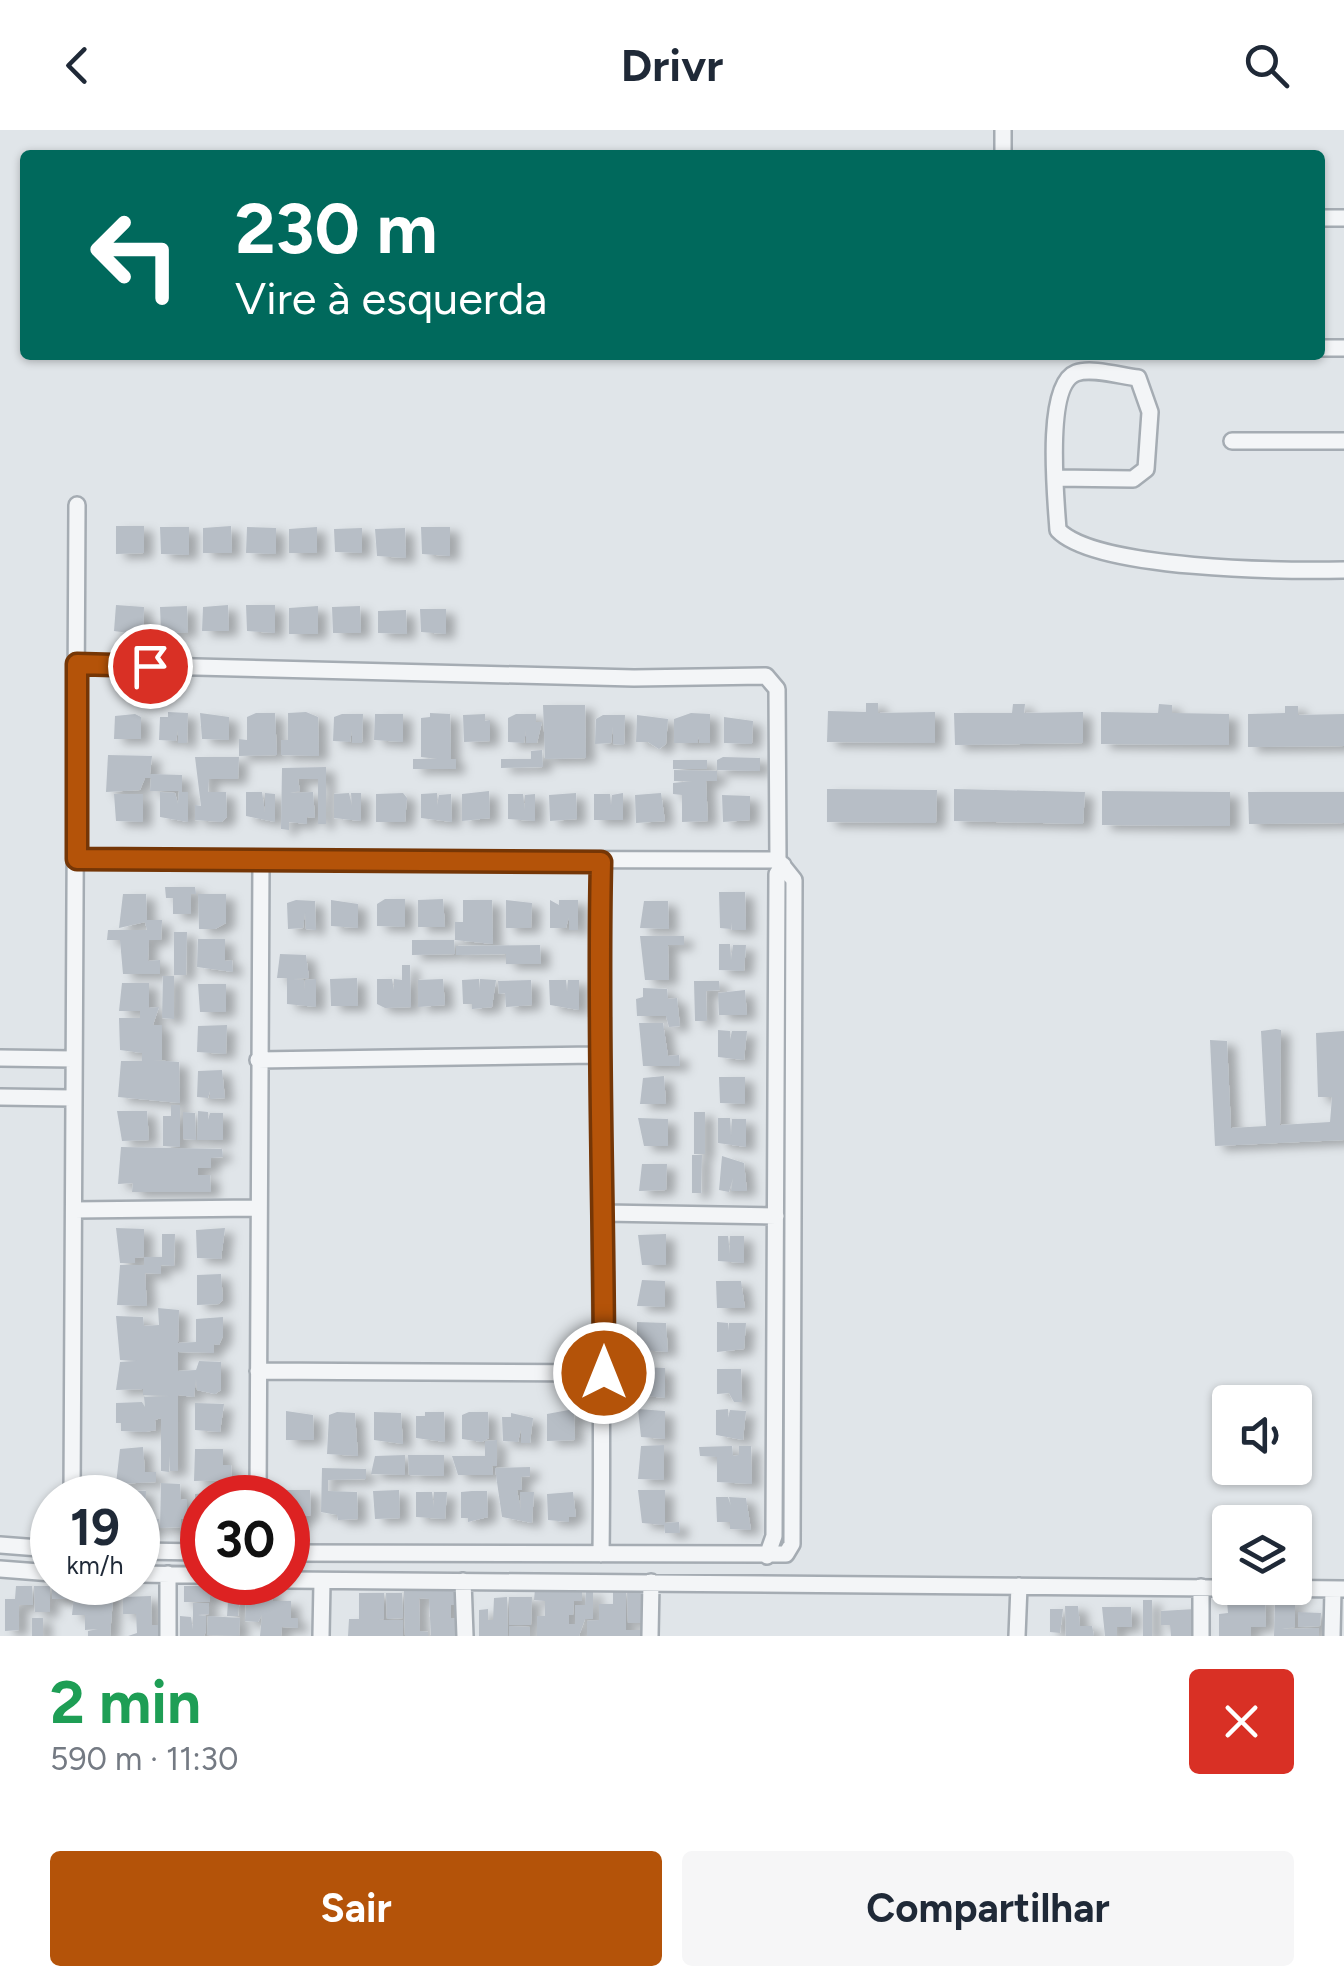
<!DOCTYPE html>
<html lang="pt">
<head>
<meta charset="utf-8">
<style>
  body { margin:0; font-family:Figtree,sans-serif; background:#f6f6f7; color:#1f2937; height:100vh; display:flex; flex-direction:column; font-size:38px; white-space:nowrap }
  * { box-sizing:border-box; margin:0 }
  p { font-size:32px; color:#747a83 }
  .icon { flex:none; width:55px; height:55px; fill:none; stroke:currentColor; stroke-width:2; stroke-linecap:round; stroke-linejoin:round }
  .map { position:relative; height:1506px; overflow:hidden }
  .drawer { display:flex; flex-direction:column; background:#fff; flex:1 }
  .drawer>* { flex:none }
  .hud { position:absolute; left:20px; top:20px; width:1305px; height:210px; border-radius:10px; box-shadow:0 2px 8px #0004; background:#00695c; color:#fff; overflow:hidden }
  .buttons { position:absolute; left:1212px; top:1255px; display:grid; gap:20px }
  .buttons a { display:grid; place-items:center; width:100px; height:100px; border-radius:10px; background:#fff; box-shadow:0 2px 8px #0004; font-size:50px }
  .speed { position:absolute; left:30px; top:1345px; display:flex; gap:20px; font-size:50px; font-weight:700; text-align:center }
  .speed>* { display:grid; place-content:center; width:130px; height:130px; border-radius:50%; background:#fff; box-shadow:0 2px 8px #0004; line-height:1 }
  .speed small { font-size:25px; font-weight:400 }
  .speed .limit { border:15px solid #d22; background:#fff; color:#111 }
  .pin { position:absolute; display:grid; place-items:center; width:85px; height:85px; color:#fff; margin:-42px; border:5px solid #fff; border-radius:50%; box-shadow:0 2px 10px #0007 }
  .me { position:absolute; width:110px; margin:-55px; rotate:0deg; stroke-linejoin:round; filter:drop-shadow(0 0 8px #0008) }
  .turn { display:flex; align-items:center; gap:35px; height:210px; padding:0 50px; font-size:45px }
  .turn .icon { width:130px; height:130px; stroke-width:2.5 }
  .turn b { display:block; font-size:70px; line-height:85px }
  .round { display:grid; place-items:center; flex:none; width:105px; height:105px; border-radius:10px; background:#f6f6f7 }
  .summary { display:flex; align-items:center; justify-content:space-between; height:170px; padding:0 50px }
  h1 { font-size:60px; font-weight:700; line-height:75px; color:#1e9e55 }
  .primary-button { display:flex; gap:20px; margin-top:auto; padding:20px 50px }
  .primary-button a { flex:1; height:115px; border-radius:10px; background:#b45309; color:#fff; font-size:40px; font-weight:700; line-height:115px; text-align:center }
  .primary-button a+a { background:#f6f6f7; color:#1f2937 }
  header { display:flex; justify-content:space-between; align-items:center; height:130px; padding:0 50px; background:#fff; font-size:45px; font-weight:700 }
  .map>svg:first-child { display:block }
  .building { fill:#b7bec6; filter:url(#shadow) }
  .lines { fill:none; stroke-linecap:round; stroke-linejoin:round }
  .street-casing { stroke:#a5acb3; stroke-width:20 }
  .street { stroke:#f3f5f7; stroke-width:15 }
  .route-casing { stroke:#753606; stroke-width:25 }
  .route { stroke:#b45309; stroke-width:18 }
</style>
</head>
<body>
<header><svg class="icon" aria-label="back" viewBox="0 0 24 24"><path d="M15 5l-7 7 7 7"/></svg>Drivr<svg class="icon" aria-label="search" viewBox="0 0 24 24"><circle cx="10" cy="10" r="6"/><path d="M15 15l6 6"/></svg></header>
<div class="map">
<svg width="1344" height="1506" viewBox="0 0 1344 1506">
  <defs>
    <filter id="shadow"><feDropShadow dx="9" dy="5" stdDeviation="5" flood-color="#0004"/></filter>
  </defs>
  <rect width="100%" height="100%" fill="#e0e5e9"/>
  <path class="building" d="M116 396H144V423L116 424Z
    M231 396 232 423H203V398Z
    M160 397H189V425L161 424Z
    M247 397 276 398V424L246 423Z
    M317 397V423H289V399Z
    M421 397H450V426L422 424Z
    M362 398V423L335 422 334 399Z
    M405 398 406 428 377 426 375 399Z
    M116 475 144 477 143 505 114 501Z
    M228 475 229 501H202L203 477Z
    M246 475H275V503L247 501Z
    M187 476 188 503 161 502 160 477Z
    M318 476V504H289V478Z
    M360 476 361 503H333L332 477Z
    M420 479H446V504L421 502Z
    M406 480 407 504 378 503V481Z
    M866 573H878V583L935 582V613L827 612 828 581 866 582Z
    M1013 574H1025L1024 583 1083 582V613L955 615 954 583H1012Z
    M1159 574 1172 575V583L1229 584V615L1101 614V582L1158 583Z
    M543 575H585L586 628 545 629Z
    M1285 576H1298V585L1344 584V616L1248 617V584L1285 583Z
    M168 582 188 583 187 613H178V600L176 611 159 610 160 587H168Z
    M306 582 318 587 319 626 281 625V610H288V583Z
    M200 583 229 587V610L202 609Z
    M256 583H275L277 625 239 626V609L247 610V587Z
    M430 583 450 584 451 629H456V639H413V629H438L421 627V588L430 587Z
    M691 583 710 584V613H700L698 606V613H674V589Z
    M135 584 141 587V609H114L115 586Z
    M342 584H363L362 613H352V600L350 612 333 611 334 587Z
    M375 584H403V612L374 610Z
    M485 584V591L490 590V611L464 612 463 585Z
    M516 584H536V592H542L537 613H526V600L524 613 508 612V588Z
    M603 585H625L624 615 613 614V596L611 613 595 614 596 589Z
    M637 585 668 589 666 614 659 619 648 612H636Z
    M724 587 753 591 752 614 724 613Z
    M542 620 543 637 501 638V629H531V621Z
    M108 625 152 626 150 644 182 645V662H188V692L160 687V662L175 663 178 674 179 661H150L151 648H145L140 660 106 662Z
    M195 627H239L238 649H209L208 662H226L227 687 222 692 195 690V675L201 676Z
    M723 627 760 628V641L717 640V630Z
    M673 630H707V639H673Z
    M326 637V694H318V649H298L300 661 290 663 313 662 315 688 307 687V694L289 692V700L281 699 282 638Z
    M674 640 717 641V651H706L708 691 682 692V665L673 664V653L693 651H674Z
    M827 659 937 660 936 693 827 692Z
    M954 659 1085 662 1083 694 954 691Z
    M489 661 490 688 462 691V664Z
    M1102 661 1230 662V696L1102 695Z
    M246 662H262L265 683V663L275 664V692L246 686Z
    M1248 662H1344V693L1249 694Z
    M349 663 352 676 351 663H361V691L334 688V664Z
    M403 663 407 668 405 692H376V664Z
    M437 663V676L439 665 451 664 452 692 421 688V664Z
    M576 663 577 689 550 691 549 665Z
    M623 663V690H594V664H610L611 676 612 665Z
    M661 663 665 691 636 693 635 665Z
    M114 664H143V692L116 691Z
    M508 664H523L525 681V665L535 664V691L508 689Z
    M722 665 750 666V690L723 692Z
    M165 757H195L196 764H191V784H173V768H166Z
    M719 762H745L746 800H732L731 792V799L720 798Z
    M123 764H146L147 790H162L161 810H149L148 831 160 830V844H123L120 810H107L108 800H147L145 792 119 798Z
    M198 764H226V793L215 799H199Z
    M385 769H405V797L377 796V774Z
    M443 769 445 797H418V770Z
    M296 770 315 771 316 800 306 799 305 782 303 798 288 799 287 773Z
    M331 770 358 774V798L331 796Z
    M463 770H492L493 814 455 810V792H463Z
    M506 770 532 773 531 798H506Z
    M550 770 559 775V770H578V800H569V787L566 798H550Z
    M644 771H668L669 799 640 798Z
    M174 802H187L186 845H174Z
    M640 806H684V815H668L669 850H645Z
    M198 809H225V831L232 830 233 842 197 837Z
    M412 810H454L455 824 412 825Z
    M719 814H730L731 830 733 815H746L744 841 719 840Z
    M540 815 541 834H506V824L456 825V816Z
    M280 824 306 825 309 848 293 849 304 850V861L305 850 316 849V877L287 874V848H277Z
    M402 835H410L411 877 385 878 377 874V849H392L394 861V849L402 850Z
    M163 846H174V889L162 888Z
    M357 848 358 876H331L330 849Z
    M443 849 445 875 418 877V850Z
    M479 849 480 862V849L496 850 492 877 472 879V874H463L462 850Z
    M531 850 532 875 506 877 505 863 499 864 498 851Z
    M549 850H566L567 862 568 850H579V880L550 875Z
    M694 851H719L720 860 706 861 707 891H695Z
    M122 853H149V878L159 877 153 895H162V930H153L179 932 180 973 118 967 121 931H142V923L120 920 119 888H140V881H119Z
    M198 854H226V882H200Z
    M643 858 667 859 668 869 677 868 680 896 669 897 666 886H637L636 869 643 867Z
    M745 860 747 885H719L718 863Z
    M639 893H663L668 926 679 925 680 936H643Z
    M227 895 226 924 197 922 198 896Z
    M1276 899 1281 900 1280 995 1330 992 1332 967H1318L1316 903 1344 901V1010L1215 1016 1210 910 1227 911 1231 998 1266 996 1261 901Z
    M718 900 730 901V910L732 901H747L744 930 718 927Z
    M222 940 225 968 210 969V961L208 968 197 967 198 941Z
    M664 946 666 974H640L643 948Z
    M719 947H745V974L720 973Z
    M171 975H180V1017L163 1016V986H171Z
    M117 981H147L149 1010 122 1011Z
    M198 981 208 982V990L210 983H223V1010H197Z
    M183 982 195 983 196 1010 183 1009Z
    M694 982H705V1024H694Z
    M638 988 668 989V1016H644Z
    M718 988H730L731 1006 732 989H746V1017L718 1013Z
    M121 1017 222 1019 223 1027 211 1028V1038H198V1045H210L211 1062H132L133 1053 118 1054Z
    M692 1025H702L701 1063H692Z
    M722 1026 744 1033 747 1061H731L733 1048 729 1062 719 1060Z
    M642 1034H667L666 1060 639 1061Z
    M116 1098 144 1099V1127L135 1128V1133H120Z
    M225 1098 221 1129 197 1128 196 1100Z
    M162 1104H175L174 1136 161 1135V1144L145 1143 147 1176 117 1175 120 1135H144V1127H162Z
    M666 1104V1135H642L638 1105Z
    M718 1106H728L730 1124V1106H744V1133L718 1131Z
    M221 1144 223 1170 219 1174 197 1175V1145Z
    M642 1150 665 1151V1177L637 1176Z
    M716 1151H741L745 1178H717Z
    M158 1178 179 1180 178 1213 196 1212V1189L223 1187V1206L219 1215 214 1214V1223L178 1222V1241L196 1240 199 1231 221 1232V1260L215 1264 197 1260 196 1249 194 1267 178 1265V1341H170L169 1326V1342L161 1341V1288L155 1290 156 1300 145 1302 121 1301V1293H116V1273L142 1272 145 1277 144 1267 171 1266 143 1265V1259L116 1260 120 1232 137 1231 120 1230 116 1186 143 1187 144 1196 159 1195Z
    M637 1192 666 1193 668 1222 643 1220V1213L637 1211Z
    M717 1192 728 1193V1201L729 1193H746L744 1219 717 1222Z
    M641 1237 665 1238V1268L638 1265Z
    M717 1239H741L742 1272H734L729 1263 717 1264Z
    M195 1273 224 1274 220 1302 195 1300Z
    M574 1279 575 1310 547 1311V1284Z
    M638 1279 665 1281V1309L641 1307Z
    M728 1279V1288L730 1280 746 1281 743 1310 716 1305V1280Z
    M286 1281 313 1285 314 1310H286Z
    M337 1282 355 1283 358 1326 327 1324 329 1285Z
    M374 1282 401 1283 403 1314 374 1310Z
    M425 1282H444L445 1312 416 1308V1286H425Z
    M469 1282H488L489 1308 482 1312 462 1309V1285Z
    M511 1283 533 1288 530 1313H521V1299L518 1312 503 1311 502 1287H511Z
    M497 1310V1336H492L493 1345H458L452 1326H485V1311Z
    M664 1315V1350L638 1349 641 1316Z
    M732 1316 733 1326 739 1325V1316H751L752 1354 717 1352V1327L700 1326 699 1317Z
    M143 1317 145 1342H156V1352L116 1354 120 1319Z
    M195 1319H223V1335H231L232 1350 194 1351Z
    M405 1325V1345L371 1344 375 1326Z
    M408 1325H444V1346L409 1345Z
    M530 1337V1346L521 1347 522 1360H517L521 1380 520 1362H534L532 1393 502 1387 495 1338Z
    M322 1338 366 1339V1349L328 1350V1361L357 1362 358 1389 338 1390 337 1385 321 1382Z
    M161 1353 180 1354 181 1370 187 1369V1388L181 1389V1397L160 1398Z
    M116 1360 146 1361 145 1389H159L158 1400 138 1399V1368H116Z
    M284 1360H310L311 1385 304 1386 305 1392 288 1391Z
    M399 1360 400 1388 375 1389 373 1361Z
    M638 1360H665V1393L679 1392 680 1403H665L664 1395 642 1393Z
    M472 1361H487L488 1387 468 1392V1388H461V1362Z
    M416 1362H432L434 1378V1362H447L445 1389 416 1387Z
    M573 1362 576 1387H569V1392L548 1390 547 1364Z
    M206 1363 202 1397H199V1388H194L195 1364Z
    M716 1367H728L731 1376 729 1367 746 1368 751 1400 730 1399V1392H717Z
    M399 1453H419V1461H458V1475H451V1488L457 1489 458 1506H431L429 1469 419 1468 420 1501 428 1502V1506H405L404 1461H399Z
    M73 1455 74 1469H52V1456Z
    M75 1455 114 1457 110 1506H88V1501L98 1499 85 1500V1485H72Z
    M16 1456H32L33 1475H19V1500L5 1501V1469H15Z
    M34 1456H50V1482H35Z
    M184 1456H210V1472H184Z
    M229 1456 241 1457 238 1486H227Z
    M247 1457 273 1462 272 1471H291V1488H298V1498L282 1497 281 1506H260L262 1485 258 1492 245 1491Z
    M535 1459 582 1461V1471H574L573 1485H569V1494H575V1475H585L586 1461H593V1489H585L579 1506H537V1486H545V1471L534 1470Z
    M613 1460H626V1500H640V1506H587V1491L599 1490V1474H613Z
    M627 1460H643V1493H628Z
    M359 1463H384V1489L378 1490H403V1506H348L349 1489H359Z
    M386 1463H402L403 1488 387 1489Z
    M151 1466 152 1495H164V1506H128L137 1503 136 1484H123V1467Z
    M507 1467 508 1506H479V1480L488 1479V1490H493L494 1468Z
    M509 1467H532L531 1495H509Z
    M1143 1470H1152V1506H1143Z
    M1265 1470 1266 1497H1251V1506H1219V1484L1228 1483 1227 1471Z
    M193 1473H209V1484L198 1485 206 1486V1501L204 1506H180V1486L191 1487 193 1500Z
    M1275 1473H1295V1497L1282 1499 1319 1498V1506H1274Z
    M1065 1476H1078L1080 1496H1092L1094 1506H1066Z
    M1102 1477H1131L1132 1497H1117V1506H1105Z
    M1050 1479H1063L1060 1503 1050 1502Z
    M1195 1479 1196 1506H1171L1170 1495H1161V1481Z
    M1298 1482 1321 1483 1320 1496 1298 1497Z
    M208 1486 240 1488 239 1506 207 1505Z
    M32 1488H43V1506H32Z
    M509 1496 530 1497V1506H509Z"/>
  <g class="lines">
    <g class="street-casing">
      <path id="street" d="M1003 0V25
        M1320 88H1344
        M1320 218H1344
        M1232 311H1344
        M1055 348 1133 349 1146 339 1150 282 1138 248C1121 246 1091 237 1076 243 1044 255 1056 369 1058 400 1096 440 1286 441 1344 440
        M77 534 634 548 766 546 777 559 778 730
        M77 729 778 730 794 750 792 1414 786 1424 288 1423
        M0 928 73 929
        M258 930 596 925
        M0 967 72 968
        M74 1080 259 1078
        M604 1083 776 1086
        M258 1241 603 1243
        M72 1368 77 375
        M258 1368 261 731
        M0 1415 52 1419
        M138 1421 202 1422
        M601 1424C604 1193 595 963 601 733
        M767 1426 774 1406 777 744 783 735
        M0 1439 52 1443
        M138 1444 202 1445
        M288 1450 1344 1459
        M463 1451 465 1506
        M168 1506V1444
        M321 1506 322 1452
        M650 1506 651 1452
        M1017 1506 1019 1456
        M1201 1506V1457
        M1332 1506 1333 1459"/>
    </g>
    <use href="#street" class="street"/>
  </g>
  <g class="lines">
    <g class="route-casing">
      <path id="route" d="M150 536 77 534V729L601 732C597 903 604 1073 604 1243"/>
    </g>
    <use href="#route" class="route"/>
  </g>
</svg>
<div class="buttons">
<a><svg class="icon" aria-label="sound" viewBox="0 0 24 24"><path d="M4 9h4l5-4v14l-5-4H4zM17 9q2 3 0 6"/></svg></a>
<a><svg class="icon" aria-label="layers" viewBox="0 0 24 24"><path d="M12 4l9 5-9 5-9-5zM3 14l9 5 9-5"/></svg></a>
</div>
<div class="speed"><div>19<small>km/h</small></div><div class="limit">30</div></div>
<div class="pin" style="left:150px;top:536px;background:#d93025"><svg class="icon" aria-label="arrive" viewBox="0 0 24 24"><path d="M6 21V4h12l-3 4 3 4H6"/></svg></div>
<svg class="me" style="left:604px;top:1243px" viewBox="-20 -20 40 40"><circle r="17" fill="#b45309" stroke="#fff" stroke-width="3"/><path d="M0-11L8 9 0 5-8 9z" fill="#fff"/></svg>
<div class="hud">
<div class="turn"><svg class="icon" aria-label="left" viewBox="0 0 24 24"><path d="M17 20v-9H6M10 6l-5 5 5 5"/></svg><div><b>230 m</b>Vire à esquerda</div></div>
</div>
</div>
<section class="drawer">
<div class="summary"><div><h1>2 min</h1><p>590 m · 11:30</p></div><a class="round" style="background:#d93025;color:#fff"><svg class="icon" aria-label="close" viewBox="0 0 24 24"><path d="M6 6l12 12M18 6L6 18"/></svg></a></div>
<div class="primary-button"><a>Sair</a><a>Compartilhar</a></div>
</section>
</body>
</html>
